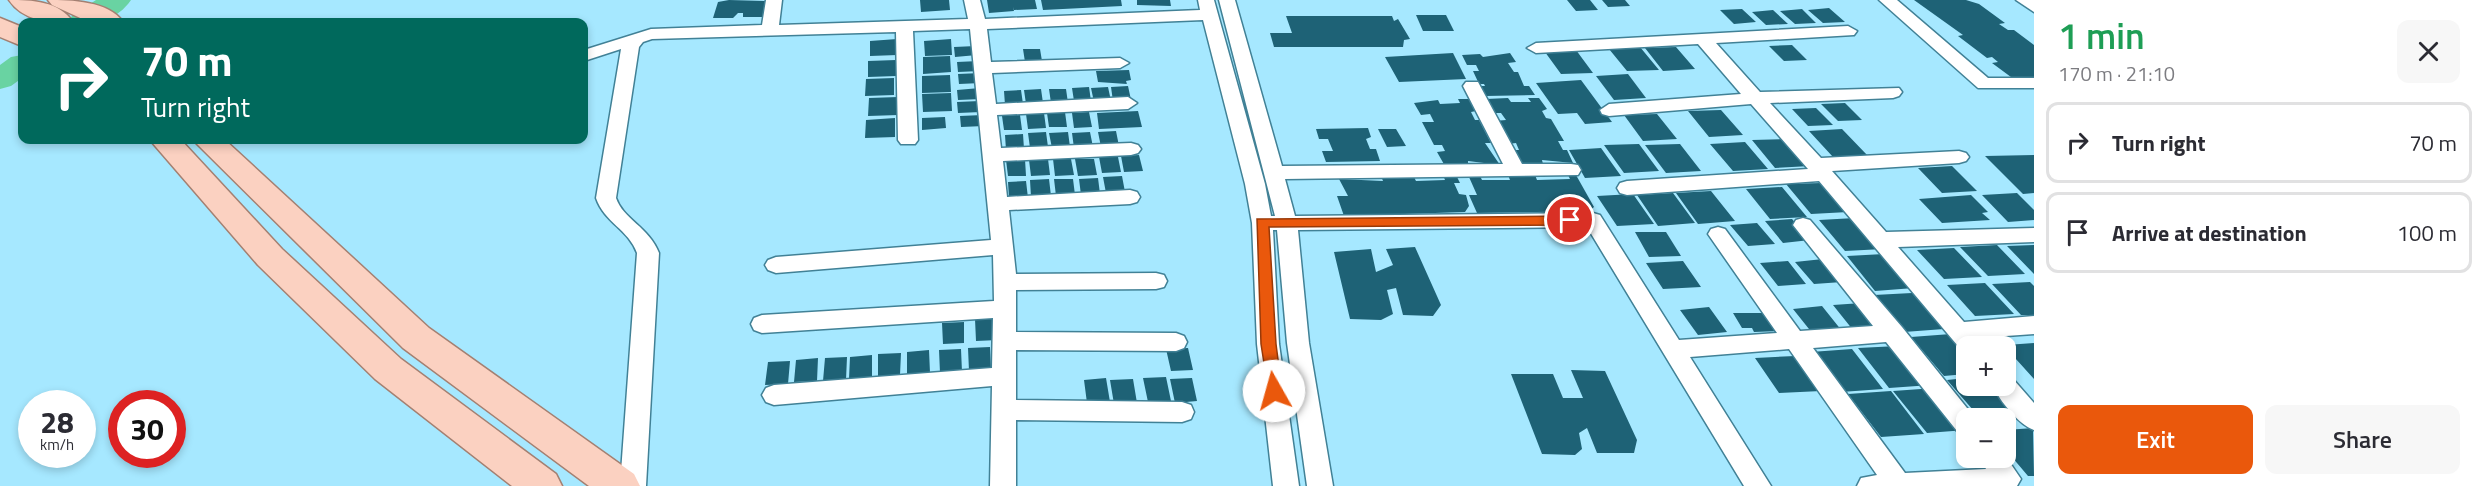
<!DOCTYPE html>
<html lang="en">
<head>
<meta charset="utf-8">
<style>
  body { margin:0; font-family:"Titillium Web",sans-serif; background:#f7f7f7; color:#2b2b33; height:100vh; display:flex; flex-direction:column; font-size:22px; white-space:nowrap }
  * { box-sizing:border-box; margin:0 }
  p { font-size:20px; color:#7c7c81 }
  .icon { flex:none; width:33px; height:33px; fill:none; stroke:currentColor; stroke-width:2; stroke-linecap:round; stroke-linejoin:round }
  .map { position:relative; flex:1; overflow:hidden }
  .details { display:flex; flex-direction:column; background:#fff; width:450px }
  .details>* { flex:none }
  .guide { position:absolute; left:18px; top:18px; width:570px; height:126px; border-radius:12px; box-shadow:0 3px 9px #0003; background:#00695c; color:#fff; overflow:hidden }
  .controls { position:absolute; left:1956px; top:336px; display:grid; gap:12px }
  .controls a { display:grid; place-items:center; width:60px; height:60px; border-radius:12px; background:#fff; box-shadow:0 3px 9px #0003; font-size:30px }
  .speed { position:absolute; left:18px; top:390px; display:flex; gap:12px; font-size:30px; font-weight:700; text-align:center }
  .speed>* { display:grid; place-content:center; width:78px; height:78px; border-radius:50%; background:#fff; box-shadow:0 3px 9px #0003; line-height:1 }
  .speed small { font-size:15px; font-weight:400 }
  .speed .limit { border:9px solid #d22; background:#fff; color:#111 }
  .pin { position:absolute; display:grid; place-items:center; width:51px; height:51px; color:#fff; margin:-26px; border:3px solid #fff; border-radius:50%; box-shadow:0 2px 6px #0007 }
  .me { position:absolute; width:66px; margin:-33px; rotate:353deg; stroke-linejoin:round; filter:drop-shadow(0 0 4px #0008) }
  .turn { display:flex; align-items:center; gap:21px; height:126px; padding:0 24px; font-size:27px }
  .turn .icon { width:78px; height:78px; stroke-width:2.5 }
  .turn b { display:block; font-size:42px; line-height:51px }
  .round { display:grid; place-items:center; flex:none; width:63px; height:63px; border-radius:12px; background:#f7f7f7 }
  .head { display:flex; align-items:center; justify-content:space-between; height:102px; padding:0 24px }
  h1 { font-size:36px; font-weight:600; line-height:45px; color:#1e9e55 }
  .primary-button { display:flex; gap:12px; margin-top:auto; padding:12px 24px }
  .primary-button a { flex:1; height:69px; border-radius:12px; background:#ea580c; color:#fff; font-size:24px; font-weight:600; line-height:69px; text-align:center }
  .primary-button a+a { background:#f7f7f7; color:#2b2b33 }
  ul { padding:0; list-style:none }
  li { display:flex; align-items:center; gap:18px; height:81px; margin:0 12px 9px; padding:0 12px; border:3px solid #e1e1e2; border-radius:12px }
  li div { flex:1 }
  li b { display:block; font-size:22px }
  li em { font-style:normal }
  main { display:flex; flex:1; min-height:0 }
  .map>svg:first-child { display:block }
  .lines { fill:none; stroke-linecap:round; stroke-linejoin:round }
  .river { fill:#69d3a2; fill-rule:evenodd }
  .building { fill:#1e6276 }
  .street-casing { stroke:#418196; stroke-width:3 }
  .primary-casing { stroke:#a48072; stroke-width:3 }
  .street { fill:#fff; fill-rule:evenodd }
  .primary { fill:#fbd1c1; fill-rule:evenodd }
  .route { fill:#ea580c; stroke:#983908; stroke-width:1.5 }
</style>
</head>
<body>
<main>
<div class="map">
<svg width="2034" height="486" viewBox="0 0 2034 486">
  <rect width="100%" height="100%" fill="#a6e8ff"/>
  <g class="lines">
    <path class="river" d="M96 0H131C114 24 94 22 68 22L72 16Z
      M22 55V78L11 86 0 89V65L11 57Z"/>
  </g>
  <path class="building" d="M729 0 765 1 763 17H743V13H738L733 18H713L718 2Z
    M920 0H949L950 10 921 12Z
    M987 0H1035L1037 9 1014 10 1013 7 1014 11 989 13Z
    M1041 0H1121L1122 6 1043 10Z
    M1137 0H1170L1171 6 1137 5Z
    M1567 0H1590L1598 10 1576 11Z
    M1602 0H1625L1630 6 1608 7Z
    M1914 0H1966L1979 4 2005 23 1999 24 2008 30H2014L2034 45V77L2015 80 1992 63 1998 62 1992 57 1987 58 1958 36 1963 35Z
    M1829 8 1845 22 1823 23 1808 10Z
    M1742 9 1756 22 1734 24 1720 10Z
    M1802 9 1816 23 1795 24 1780 11Z
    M1773 10 1788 24 1766 25 1752 12Z
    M1416 15H1446L1454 31H1423Z
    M1286 16H1392L1394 21 1398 19 1410 39 1404 40 1403 47H1274L1270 33H1292Z
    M897 39V55L870 56V41Z
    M951 39 952 55 925 56 924 41Z
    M1792 45 1807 60 1784 61 1769 46Z
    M976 46 977 55 955 57 954 47Z
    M1640 47 1659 70 1627 71 1609 49Z
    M1676 47 1695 69 1663 71 1645 48Z
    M1023 49H1040L1042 61 1025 62Z
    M1576 50 1593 73 1561 74 1545 52Z
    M1453 53 1466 79 1399 82 1385 57Z
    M1510 53 1516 62 1508 63 1514 72H1518L1524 86H1529L1535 95 1485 96 1480 86H1485L1484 84H1479L1473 71H1479L1476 65H1467L1462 55 1480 54 1483 57Z
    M950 56 951 72 923 74V57Z
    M896 60V76L868 77V61Z
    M979 61 980 71 958 72 957 62Z
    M1129 70 1131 80 1126 81 1127 84 1098 82 1096 71Z
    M981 73V83L959 84 958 74Z
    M1628 74 1646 98 1614 100 1596 76Z
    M950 75 951 92 922 93V76Z
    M894 78V95L865 96 866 79Z
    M1581 80 1612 122 1585 124 1577 113 1558 114 1536 83Z
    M1128 86 1131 100 1113 101 1111 87Z
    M1089 87 1091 101H1074L1072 88Z
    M1108 87 1111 101 1094 102 1091 88Z
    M980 88 981 99 958 100 957 90Z
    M1041 89 1043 103 1026 104 1024 90Z
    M1049 89H1066L1068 103H1051Z
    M1021 90 1023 104 1005 105 1004 91Z
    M951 93 952 111 923 112 922 94Z
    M898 97V115L868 116 869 98Z
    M1508 98 1511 102H1531L1528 98H1539L1547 109 1542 111 1546 118 1551 119 1564 141H1558L1563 150H1567L1573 163 1542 160 1543 164 1520 165 1511 150H1519L1516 143 1508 144 1494 121 1506 120 1501 113H1492L1486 99Z
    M1458 99H1469L1476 111 1471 112 1475 120H1479L1491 143H1485L1500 165 1468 161V165L1445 166 1437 152 1445 151 1442 145H1434L1422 122H1434L1430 114 1421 115 1414 103 1438 100 1440 104 1460 103Z
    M980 101 981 112 958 113 957 102Z
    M1845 103 1862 120 1838 121 1821 104Z
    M1816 108 1833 125 1808 126 1792 109Z
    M1721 110 1743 135 1709 137 1688 111Z
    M1138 111 1142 127 1099 129 1097 113Z
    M1065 112 1067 127H1049L1047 113Z
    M1089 112 1092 127 1074 128 1072 113Z
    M1044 113 1046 128 1028 129 1026 114Z
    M1657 114 1677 139 1643 141 1624 115Z
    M983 115 984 126 961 127 960 116Z
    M1020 115 1022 130H1004L1002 116Z
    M945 117 946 128 922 130V118Z
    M895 118V137L865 138 866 120Z
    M1368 128 1371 137 1366 139 1370 149H1376L1380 161 1326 162 1322 151H1333L1328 139H1319L1316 129Z
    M1378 129H1396L1406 146 1387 147Z
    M1842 129 1868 156 1833 157 1809 131Z
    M1116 131 1119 146 1101 147 1098 132Z
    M1046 132 1048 147 1030 148 1028 133Z
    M1068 132 1070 147 1052 148 1049 133Z
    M1090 132 1093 147 1074 148 1072 133Z
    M1023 134 1024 149 1006 150 1005 135Z
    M1786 139 1810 166 1775 168 1752 140Z
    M1745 142 1768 169 1733 171 1710 144Z
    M1639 144 1659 171 1624 173 1604 145Z
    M1680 144 1701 171 1666 173 1645 145Z
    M1601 148 1621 176 1585 178 1569 150Z
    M1139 155 1143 171 1124 172 1121 156Z
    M2034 155V193L2023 194 1985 156Z
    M1099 157H1118L1121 172 1102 173Z
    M1025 159 1026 176H1008L1006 160Z
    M1048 159 1050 175 1031 176 1029 160Z
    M1053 159H1071L1074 175 1055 176Z
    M1075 159H1094L1097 175 1078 176Z
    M1952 166 1977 191 1942 193 1918 168Z
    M1413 175 1416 181 1445 180 1443 175H1456L1460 183H1454L1459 194 1466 195 1469 206 1465 212 1344 216 1337 196H1348L1339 179 1383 181 1381 176Z
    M1508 175H1535L1537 180 1570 179 1568 175H1576L1594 207 1589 211 1477 213 1469 195H1477L1469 177 1480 176 1482 180H1510Z
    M1122 176 1125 192 1106 193 1103 177Z
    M1098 178 1100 194 1081 195 1079 179Z
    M1049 179 1051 196 1031 197 1030 180Z
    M1054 179H1073L1075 195 1056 196Z
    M1026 181 1028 198H1009L1008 182Z
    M1822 183 1848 212 1811 214 1786 184Z
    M1782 187 1807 217 1770 219 1746 189Z
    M1711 191 1735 221 1698 224 1676 193Z
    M1673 193 1695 223 1658 226 1637 195Z
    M2017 193 2034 210V220L2008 222 1982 195Z
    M1633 194 1654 224 1617 226 1597 196Z
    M1971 195 1988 212 1982 213 1990 220 1942 223 1919 199Z
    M1855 218 1883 249 1845 251 1819 220Z
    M1792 219 1810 240 1783 243 1765 221Z
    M1757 223 1775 244 1748 246 1730 225Z
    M1635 232H1666L1681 256 1649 257Z
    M1997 245 2025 274 1988 276 1960 247Z
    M2034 245V274L2007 246Z
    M1415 247 1441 305 1433 316 1403 315 1396 288 1387 290 1393 314 1381 320 1350 319 1334 252 1371 249 1376 272 1393 265 1386 249Z
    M1954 248 1982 277 1944 279 1917 250Z
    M1884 254 1914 288 1875 291 1847 256Z
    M1823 259 1842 282 1814 284 1795 262Z
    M1683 261 1701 287 1663 289 1646 263Z
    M1788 261 1806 284 1778 286 1760 263Z
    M2030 282 2034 286V315H2021L1992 284Z
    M1985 283 2014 314 1975 316 1947 285Z
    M1912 293 1944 329 1904 332 1874 295Z
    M1862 303 1882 327 1853 330 1833 305Z
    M1822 306 1842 331 1813 334 1793 309Z
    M1709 307 1727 332 1698 335 1680 310Z
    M1733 313H1769L1781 331 1754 332 1752 328H1742Z
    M996 318 998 340 976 341 975 319Z
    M964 322V343L943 344 942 323Z
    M1951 334 1966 352V374L1944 376 1911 337Z
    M2034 343V379L2006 348V345Z
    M1898 346 1931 385 1889 388 1858 348Z
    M990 347 991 369 969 371 968 348Z
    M1188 348 1193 370 1171 371 1166 349Z
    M961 349 962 372 940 373 939 350Z
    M1852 349 1883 389 1841 392 1811 352Z
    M929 350 930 373 907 374V352Z
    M901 353 900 375 878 377V354Z
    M872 355V378L849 379 850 357Z
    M1795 356 1821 391 1779 393 1755 358Z
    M847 357 846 380 823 381 825 358Z
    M818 358 817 381 794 382 796 360Z
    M790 361 788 384 765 385 768 362Z
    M1571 370 1605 371 1637 440 1634 453H1597L1587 428 1579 433 1582 449 1575 455 1542 454 1511 374H1553L1563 398H1583Z
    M1166 377 1171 401 1148 402 1143 378Z
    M1106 378 1110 402 1087 403 1084 380Z
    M1192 378 1197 401 1175 403 1170 379Z
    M1966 378V386H1996L2025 419 1980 418 1947 380Z
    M1133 379 1137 403 1114 404 1110 380Z
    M1935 388 1966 425V430L1927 433 1893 391Z
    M1891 391 1924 434 1881 437 1848 394Z
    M2033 428 2034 476H2028L2006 450V430Z"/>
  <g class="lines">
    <g class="street-casing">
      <path id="street" d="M766 0H782L779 25 968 19 964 0H980L985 19 1200 10 1198 0H1214L1265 184 1271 216H1275L1219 0H1235L1282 166 1503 164 1463 86 1466 82H1478L1522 164H1571L1578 165 1581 170 1578 175 1285 179 1295 216 1593 213 1600 215 1679 340 1777 333 1708 234 1711 229 1718 227 1725 229 1800 331 1873 326 1793 225 1796 220 1803 218 1810 220 1902 327 1975 418H1966V434L1957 431 1886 342 1813 348 1905 473 1986 469 1980 458 2006 457 2021 479 2017 486H1857L1861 478 1877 475 1789 349 1690 357 1771 486H1744L1587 227 1298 230 1309 343 1333 486H1307L1287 343 1277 230H1273L1279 344 1299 486H1273L1257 344 1252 223 1245 184 1203 20 987 29 991 62 1120 58 1129 63 1120 68 992 73 996 104 1128 97 1137 103 1128 109 997 115 1001 148 1131 143 1138 145 1141 149 1138 153 1131 155 1003 161 1007 197 1130 190 1137 192 1140 197 1137 202 1130 204 1009 210 1016 274 1156 273 1164 275 1167 281 1164 287 1156 289 1016 290V332L1176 333 1184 336 1187 342 1184 348 1176 351 1016 350V400L1182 402 1191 405 1194 412 1191 419 1182 422 1016 420V486H990L992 386 774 405 766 402 762 395 766 388 774 385 992 368 993 318 762 333 754 330 751 324 754 318 762 315 994 301 993 255 776 273 768 270 765 265 768 260 776 257 991 240 970 29 913 31 918 140 915 144H901L898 140 896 32 652 39 643 42 639 47 616 198C623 219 649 227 659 253L646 486H620L637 253C629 230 604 222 596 198L621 49 584 61V50L651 29 762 25Z
        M1879 0H1897L1988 78H2034V88H1978Z
        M2016 0H2034V12Z
        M1848 26 1857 31 1854 35 1716 43 1760 92 1899 88 1902 92 1899 96 1893 98 1770 103 1821 158 1959 151 1966 153 1969 157 1966 161 1959 163 1832 171 1886 232 2034 228V242L1898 247 1964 322 2034 316V334L1978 338 1982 346H1966V353L1963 352 1819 181 1627 195 1620 193 1617 188 1620 183 1627 181 1808 169 1751 104 1609 116 1602 114 1600 110 1609 104 1741 94 1698 44 1536 53 1527 48 1536 43Z
        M2006 377 2013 379 2034 403V430C2019 425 1999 400 1993 386H2006Z"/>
    </g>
    <g class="primary-casing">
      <path id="primary" d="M9 0C32 0 59 1 73 22 51 24 23 21 9 0Z
        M48 0C71 0 109 1 123 22H89L52 5Z
        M0 18 22 27V46L0 37Z
        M150 140H181L282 249 401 359 556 474 562 486H512L375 379 258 265Z
        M193 140H225L429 328 634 474 640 486H589L403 348Z"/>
    </g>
    <use href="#street" class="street"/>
    <use href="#primary" class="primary"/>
  </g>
  <path class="route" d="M1570 216 1577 220 1570 225 1269 227 1276 344 1282 391 1274 397 1269 395 1261 344 1257 219Z"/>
</svg>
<div class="controls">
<a>+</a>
<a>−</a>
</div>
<div class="speed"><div>28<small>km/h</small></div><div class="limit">30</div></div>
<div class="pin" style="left:1570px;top:220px;background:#d93025"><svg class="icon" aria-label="arrive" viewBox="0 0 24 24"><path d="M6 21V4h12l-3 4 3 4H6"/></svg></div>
<svg class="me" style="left:1274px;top:391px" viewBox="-20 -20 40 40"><circle r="19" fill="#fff"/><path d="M0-13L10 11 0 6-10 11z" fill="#ea580c"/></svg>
<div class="guide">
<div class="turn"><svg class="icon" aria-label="right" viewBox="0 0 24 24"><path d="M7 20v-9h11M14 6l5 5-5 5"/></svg><div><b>70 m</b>Turn right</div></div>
</div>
</div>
<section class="details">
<div class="head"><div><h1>1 min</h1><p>170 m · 21:10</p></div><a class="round"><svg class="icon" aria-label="close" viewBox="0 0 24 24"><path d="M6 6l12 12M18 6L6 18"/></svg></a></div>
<ul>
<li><svg class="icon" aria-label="right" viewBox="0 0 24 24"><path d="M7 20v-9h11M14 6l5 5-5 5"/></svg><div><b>Turn right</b></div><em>70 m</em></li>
<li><svg class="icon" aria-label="arrive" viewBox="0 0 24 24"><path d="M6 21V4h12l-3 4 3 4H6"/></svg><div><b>Arrive at destination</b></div><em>100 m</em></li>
</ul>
<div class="primary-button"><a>Exit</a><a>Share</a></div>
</section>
</main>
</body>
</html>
